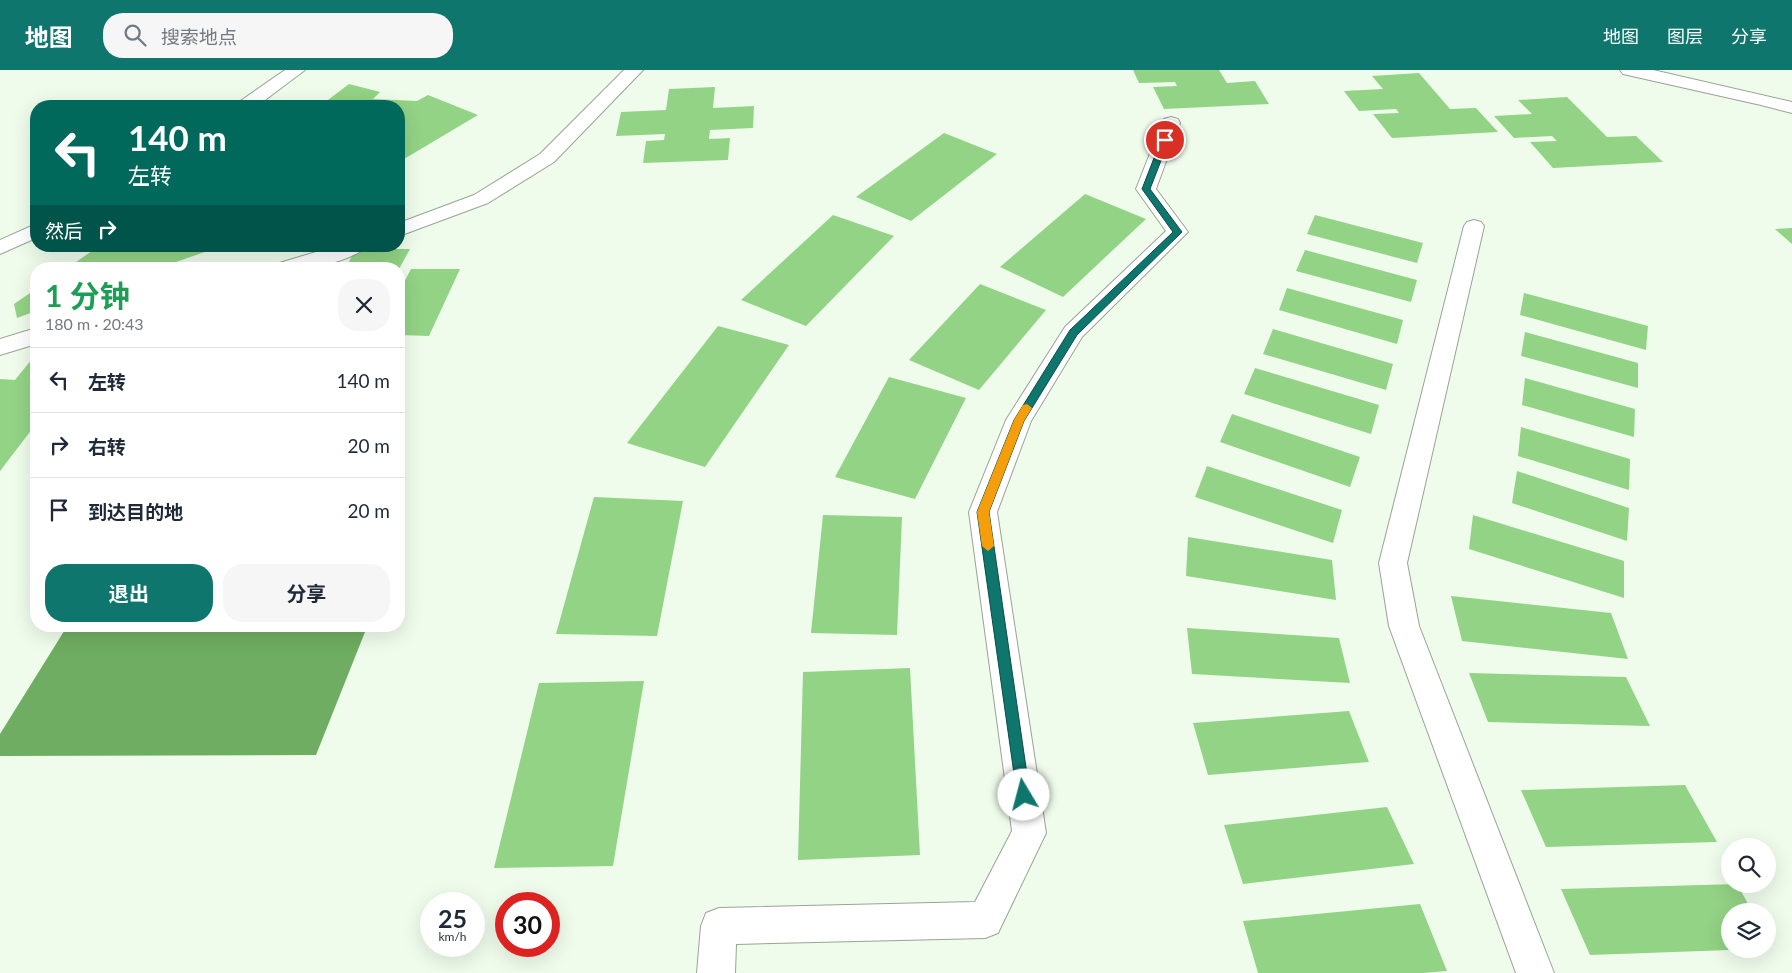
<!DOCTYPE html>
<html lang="zh">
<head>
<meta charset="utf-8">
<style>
  body { margin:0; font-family:Lato,"Noto Sans SC",sans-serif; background:#f6f6f7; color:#1f2937; height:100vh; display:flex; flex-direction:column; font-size:19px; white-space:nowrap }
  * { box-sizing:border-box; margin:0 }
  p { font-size:16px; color:#747a83 }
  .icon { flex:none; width:28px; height:28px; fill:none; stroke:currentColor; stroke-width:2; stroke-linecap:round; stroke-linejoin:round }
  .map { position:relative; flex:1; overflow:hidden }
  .details { position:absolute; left:30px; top:192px; width:375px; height:370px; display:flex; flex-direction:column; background:#fff; border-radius:20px; box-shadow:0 5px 20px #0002 }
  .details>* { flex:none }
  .hud { position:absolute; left:30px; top:30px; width:375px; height:152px; border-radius:20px; box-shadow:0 5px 20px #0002; background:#00695c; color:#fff; overflow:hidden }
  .controls { position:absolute; left:1721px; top:768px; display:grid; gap:10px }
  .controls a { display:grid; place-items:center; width:55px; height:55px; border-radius:50%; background:#fff; box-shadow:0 5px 20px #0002; font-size:25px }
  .speed { position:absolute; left:420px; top:822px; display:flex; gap:10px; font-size:25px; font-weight:700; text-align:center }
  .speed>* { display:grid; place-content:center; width:65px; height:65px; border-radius:50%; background:#fff; box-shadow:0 5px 20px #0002; line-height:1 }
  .speed small { font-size:12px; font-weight:400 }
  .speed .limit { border:8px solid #d22; background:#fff; color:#111 }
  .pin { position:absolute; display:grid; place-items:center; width:42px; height:42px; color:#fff; margin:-21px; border:2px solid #fff; border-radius:50%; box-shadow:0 1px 5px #0007 }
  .me { position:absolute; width:55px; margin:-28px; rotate:352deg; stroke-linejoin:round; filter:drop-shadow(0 0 4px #0008) }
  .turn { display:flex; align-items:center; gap:18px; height:105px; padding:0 15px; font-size:22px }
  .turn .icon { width:65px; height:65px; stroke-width:2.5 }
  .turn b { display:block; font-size:35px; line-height:42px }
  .then { display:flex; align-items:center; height:48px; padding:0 15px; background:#0003; gap:10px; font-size:19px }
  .round { display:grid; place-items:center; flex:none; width:52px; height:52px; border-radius:20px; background:#f6f6f7 }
  .summary { display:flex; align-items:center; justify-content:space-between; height:85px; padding:0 15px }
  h1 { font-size:30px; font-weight:700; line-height:38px; color:#1e9e55 }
  .primary-button { display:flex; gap:10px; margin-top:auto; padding:10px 15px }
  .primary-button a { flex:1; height:58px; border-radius:20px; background:#0f766e; color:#fff; font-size:20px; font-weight:700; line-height:58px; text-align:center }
  .primary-button a+a { background:#f6f6f7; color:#1f2937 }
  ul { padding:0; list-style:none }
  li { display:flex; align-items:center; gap:15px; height:65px; padding:0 15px; border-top:1px solid #e0e1e3 }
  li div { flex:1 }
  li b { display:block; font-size:19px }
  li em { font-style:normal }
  header { display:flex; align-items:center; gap:30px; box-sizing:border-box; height:70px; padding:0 25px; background:#0f766e; color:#fff }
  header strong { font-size:24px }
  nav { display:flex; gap:28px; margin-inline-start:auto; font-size:18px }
  .search { width:350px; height:45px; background:#f6f6f7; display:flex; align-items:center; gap:12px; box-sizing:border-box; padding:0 18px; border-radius:20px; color:#747a83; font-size:19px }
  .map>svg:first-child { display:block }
  .water { fill:#6fad62 }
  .building { fill:#93d385 }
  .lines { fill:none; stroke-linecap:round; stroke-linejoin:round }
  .minor-casing { stroke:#98a495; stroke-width:2 }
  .minor { fill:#fff; fill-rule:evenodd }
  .route { fill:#0f766e; stroke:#0a4d48 }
  .slow { fill:#f59e0b }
</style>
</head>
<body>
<header>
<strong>地图</strong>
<div class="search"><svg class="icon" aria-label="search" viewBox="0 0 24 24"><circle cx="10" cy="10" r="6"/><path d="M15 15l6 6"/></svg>搜索地点</div>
<nav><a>地图</a><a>图层</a><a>分享</a></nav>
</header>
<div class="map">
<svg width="1792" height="903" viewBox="0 0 1792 903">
  <rect width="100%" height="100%" fill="#effcec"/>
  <path class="water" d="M367 557 316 685 0 686V664L66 558Z"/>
  <path class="building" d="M1133 0H1219L1227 13 1255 11 1269 34 1164 39 1153 17 1177 16 1175 12 1139 13Z
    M1419 3 1450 39 1476 38 1498 62 1392 68 1373 44 1399 43 1396 39 1359 41 1344 21 1383 19 1372 6Z
    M349 14 380 22 373 29 417 31 428 25 478 45 399 92V36H320Z
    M715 17 713 38 754 36 753 58 710 60 709 69 730 68 728 90 643 93 646 71 664 70 665 64 616 66 621 42 666 40 669 19Z
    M1567 27 1607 67 1636 66 1663 92 1553 98 1530 72 1557 71 1552 66 1514 68 1494 46 1532 44 1518 30Z
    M944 63 997 84 911 151 856 127Z
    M1085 124 1146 149 1063 227 1000 197Z
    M833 145 894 166 806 256 741 230Z
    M1315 145 1423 173 1417 193 1307 164Z
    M1792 158V174L1775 159Z
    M99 176H218L219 177 156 199H66Z
    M356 179H410L399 199H345Z
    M1305 180 1417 210 1411 232 1296 201Z
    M411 199H460L429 266 399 265V216H402Z
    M980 214 1046 240 979 320 909 290Z
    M1287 218 1403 250 1397 274 1279 240Z
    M36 219V241L17 248 14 234Z
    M1524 223 1648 256 1646 280 1520 245Z
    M718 256 789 275 705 397 627 373Z
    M1273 259 1393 294 1386 320 1263 284Z
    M1525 262 1638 293V318L1521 286Z
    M36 284V354L0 401V309L15 310Z
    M1255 298 1379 335 1371 364 1244 324Z
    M889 307 966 328 915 429 835 407Z
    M1525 308 1635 339 1634 367 1522 335Z
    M1232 344 1360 387 1350 417 1220 372Z
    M1521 357 1630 389 1629 420 1518 386Z
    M1207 396 1342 440 1333 473 1195 427Z
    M1517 401 1629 438 1627 471 1512 433Z
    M594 427 683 431 657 566 556 564Z
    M823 445 902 447 897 565 811 563Z
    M1473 445 1624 491V528L1469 479Z
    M1188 467 1332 490 1336 530 1186 506Z
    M1451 526 1611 543 1628 589 1462 571Z
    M1187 558 1339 568 1350 613 1192 604Z
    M910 598 920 785 798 790 803 602Z
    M1469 603 1626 607 1650 656 1488 652Z
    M644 611 613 796 494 798 539 613Z
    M1349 641 1369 692 1208 705 1193 653Z
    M1685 715 1717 772 1546 777 1521 720Z
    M1387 737 1414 794 1243 814 1224 755Z
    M1737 814 1752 841H1730V880L1590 885 1561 819Z
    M1420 834 1447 901 1423 903H1258L1243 851Z"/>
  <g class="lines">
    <g class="minor-casing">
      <path id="minor" d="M285 0H305L257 36H236L239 32Z
        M624 0H643L554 92 488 133 399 166V153L474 125 540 84Z
        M1620 0H1653L1792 32V43L1761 35 1623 4Z
        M1171 47 1178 49 1180 53 1156 119 1188 162 1082 267 1031 351 997 442 1046 763 998 863 985 868 736 874 735 903H697L701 856 706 843 719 838 975 832 1012 761 969 442 1006 350 1065 257 1166 161 1136 119 1162 53 1164 49Z
        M1474 150 1481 152 1484 156 1407 493 1419 556 1554 903H1516L1389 556 1379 493 1464 156 1467 152Z
        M36 154V168L0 184V170Z
        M336 176H367C360 186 321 197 309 199 297 200 285 199 273 199L276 194Z
        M36 258V274L0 285V269Z"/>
    </g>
    <use href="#minor" class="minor"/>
  </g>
  <path class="route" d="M1165 67 1169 70 1150 119 1182 162 1077 265 1024 351 989 442 1030 725 1028 730 1024 732 1019 730 1017 725 977 442 1014 350 1070 260 1173 162 1142 119 1161 70Z"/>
  <path class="slow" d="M1027 334 1032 338 1024 351 989 442 994 476 988 481 982 476 977 442 1014 350 1023 335Z"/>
</svg>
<div class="controls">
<a><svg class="icon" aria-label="search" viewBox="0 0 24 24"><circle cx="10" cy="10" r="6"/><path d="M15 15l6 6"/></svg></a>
<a><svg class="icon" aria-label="layers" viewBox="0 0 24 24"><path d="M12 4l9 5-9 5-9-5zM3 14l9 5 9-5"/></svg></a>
</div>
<div class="speed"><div>25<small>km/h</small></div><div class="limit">30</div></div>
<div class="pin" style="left:1165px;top:70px;background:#d93025"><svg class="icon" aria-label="arrive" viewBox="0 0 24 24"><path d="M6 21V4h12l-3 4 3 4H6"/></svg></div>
<svg class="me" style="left:1024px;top:725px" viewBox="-20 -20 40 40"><circle r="19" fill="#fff"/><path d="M0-13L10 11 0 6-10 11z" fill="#0f766e"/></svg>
<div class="hud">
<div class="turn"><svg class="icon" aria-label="left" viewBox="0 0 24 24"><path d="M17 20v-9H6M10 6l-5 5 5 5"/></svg><div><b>140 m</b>左转</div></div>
<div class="then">然后<svg class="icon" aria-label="right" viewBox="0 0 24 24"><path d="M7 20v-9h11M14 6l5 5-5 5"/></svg></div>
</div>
<section class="details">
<div class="summary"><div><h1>1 分钟</h1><p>180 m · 20:43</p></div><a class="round"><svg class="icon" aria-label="close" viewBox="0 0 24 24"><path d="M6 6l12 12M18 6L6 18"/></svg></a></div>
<ul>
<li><svg class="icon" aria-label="left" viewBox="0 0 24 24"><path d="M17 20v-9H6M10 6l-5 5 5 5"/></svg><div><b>左转</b></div><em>140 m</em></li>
<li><svg class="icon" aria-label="right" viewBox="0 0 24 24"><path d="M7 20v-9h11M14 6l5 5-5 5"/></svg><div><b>右转</b></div><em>20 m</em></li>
<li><svg class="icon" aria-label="arrive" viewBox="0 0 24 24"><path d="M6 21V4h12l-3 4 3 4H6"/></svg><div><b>到达目的地</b></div><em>20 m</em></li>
</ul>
<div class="primary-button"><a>退出</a><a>分享</a></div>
</section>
</div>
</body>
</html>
